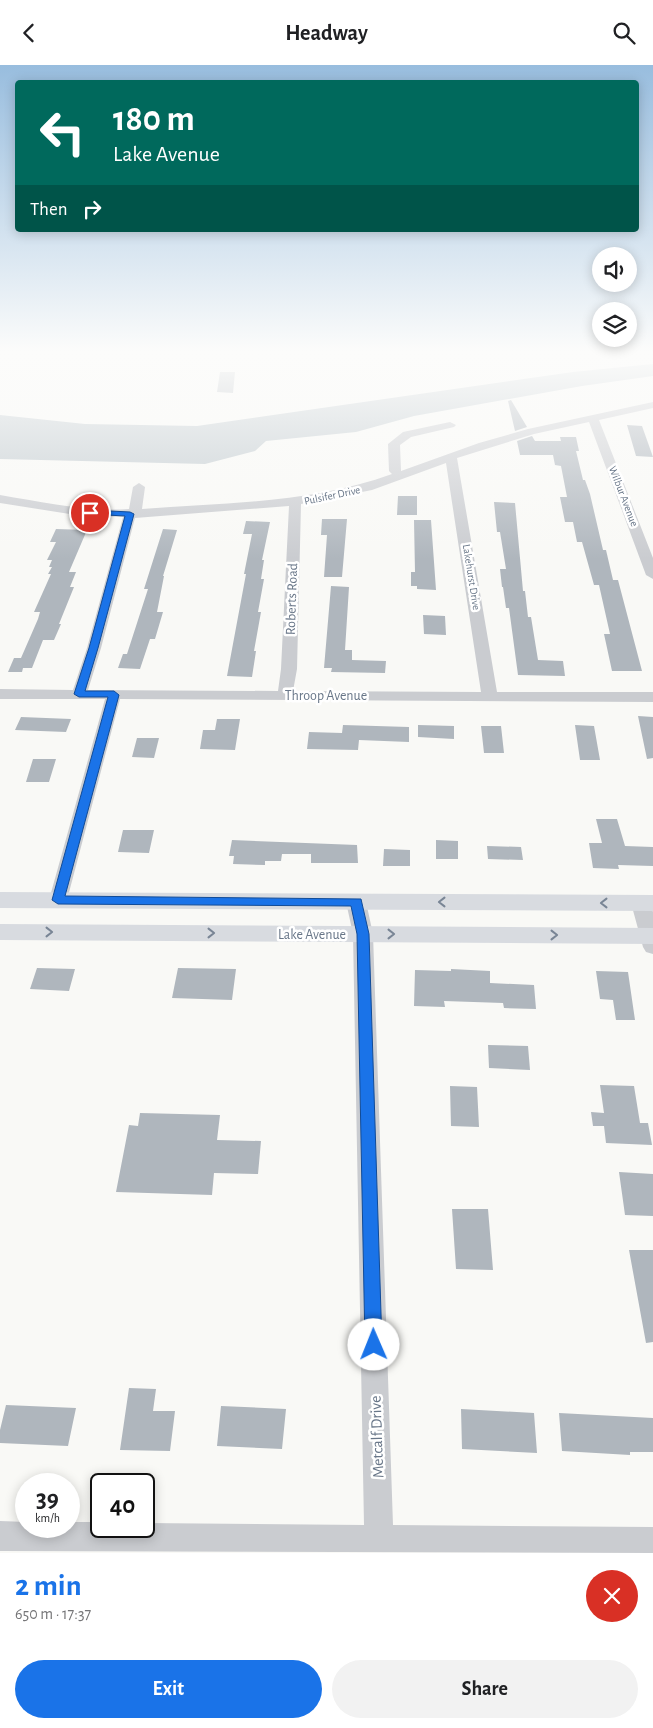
<!DOCTYPE html>
<html lang="en">
<head>
<meta charset="utf-8">
<style>
  body { margin:0; font-family:"Alegreya Sans",sans-serif; background:#f2f2f2; color:#202124; height:100vh; display:flex; flex-direction:column; font-size:19px; white-space:nowrap }
  * { box-sizing:border-box; margin:0 }
  p { font-size:16px; color:#757577 }
  .icon { flex:none; width:28px; height:28px; fill:none; stroke:currentColor; stroke-width:2; stroke-linecap:round; stroke-linejoin:round }
  .map { position:relative; height:1488px; overflow:hidden }
  .drawer { display:flex; flex-direction:column; background:#fff; flex:1 }
  .drawer>* { flex:none }
  .hud { position:absolute; left:15px; top:15px; width:624px; height:152px; border-radius:5px; box-shadow:0 2px 12px #0003; background:#00695c; color:#fff; overflow:hidden }
  .fabs { position:absolute; left:592px; top:182px; display:grid; gap:10px }
  .fabs a { display:grid; place-items:center; width:45px; height:45px; border-radius:50%; background:#fff; box-shadow:0 2px 12px #0003; font-size:25px }
  .speed { position:absolute; left:15px; top:1408px; display:flex; gap:10px; font-size:25px; font-weight:700; text-align:center }
  .speed>* { display:grid; place-content:center; width:65px; height:65px; border-radius:50%; background:#fff; box-shadow:0 2px 12px #0003; line-height:1 }
  .speed small { font-size:12px; font-weight:400 }
  .speed .limit { border:2px solid #111; border-radius:8px; background:#fff; color:#111 }
  .pin { position:absolute; display:grid; place-items:center; width:42px; height:42px; color:#fff; margin:-21px; border:2px solid #fff; border-radius:50%; box-shadow:0 1px 5px #0007 }
  .me { position:absolute; width:55px; margin:-28px; rotate:359deg; stroke-linejoin:round; filter:drop-shadow(0 0 4px #0008) }
  .turn { display:flex; align-items:center; gap:18px; height:105px; padding:0 15px; font-size:22px }
  .turn .icon { width:65px; height:65px; stroke-width:2.5 }
  .turn b { display:block; font-size:35px; line-height:42px }
  .then { display:flex; align-items:center; height:48px; padding:0 15px; background:#0003; gap:10px; font-size:19px }
  .round { display:grid; place-items:center; flex:none; width:52px; height:52px; border-radius:26px; background:#f2f2f2 }
  .summary { display:flex; align-items:center; justify-content:space-between; height:85px; padding:0 15px }
  h1 { font-size:30px; font-weight:700; line-height:38px; color:#1a73e8 }
  .button { display:flex; gap:10px; margin-top:auto; padding:10px 15px }
  .button a { flex:1; height:58px; border-radius:30px; background:#1a73e8; color:#fff; font-size:20px; font-weight:700; line-height:58px; text-align:center }
  .button a+a { background:#f2f2f2; color:#202124 }
  header { display:flex; justify-content:space-between; align-items:center; height:65px; padding:0 15px; background:#fff; font-size:22px; font-weight:700 }
  .map>svg:first-child { display:block }
  .water { fill:#c1cacf }
  .building { fill:#afb6bd }
  .lines { fill:none; stroke-linecap:round; stroke-linejoin:round }
  .minor { fill:#caccd0; fill-rule:evenodd }
  .major { fill:#d8dbe0; fill-rule:evenodd }
  .oneway { stroke:#798595 }
  .route { fill:#1a73e8; stroke:#114b97 }
  .labels { text-anchor:middle; stroke-width:5; stroke-linejoin:round; paint-order:stroke }
  .far-street-label { font-size:11px; fill:#687688; stroke:#fff }
  .street-label { font-size:14px; fill:#687688; stroke:#fff }
  .near-street-label { font-size:16px; fill:#687688; stroke:#fff }
</style>
</head>
<body>
<header><svg class="icon" aria-label="back" viewBox="0 0 24 24"><path d="M15 5l-7 7 7 7"/></svg>Headway<svg class="icon" aria-label="search" viewBox="0 0 24 24"><circle cx="10" cy="10" r="6"/><path d="M15 15l6 6"/></svg></header>
<div class="map">
<svg width="653" height="1488" viewBox="0 0 653 1488">
  <rect width="100%" height="100%" fill="#f9f9f6"/>
  <path class="water" d="M653 299V311L582 321 414 351 356 367 266 376 255 386 205 399 0 394V350L85 359 197 361 573 307Z"/>
  <path class="building" d="M220 307H235L233 328 217 327Z
    M511 335 527 362 515 366 508 336Z
    M627 360 642 361 653 392 636 391Z
    M532 371 535 376H561L560 372H576L579 386H576L583 415H585L590 429 603 485H606L613 515H618L642 606H612L604 569H610L599 520H594L582 477H577L573 457H565L560 432H567L561 401 555 400 553 390H520L517 376Z
    M398 431H417V450H397Z
    M494 437 515 438 523 526H525L528 552H531L538 595 563 596 565 611 518 610 509 543H506L503 522H502L500 504H506L500 467H497Z
    M322 454H347L342 512H324L327 470H321Z
    M414 455H431L436 525 417 524V521H411V507H415Z
    M246 456 270 457 262 495H264L261 514H264L258 547H261L254 586H256L252 612 227 611 246 509H244L252 469H243Z
    M56 464 87 465 69 507H76L70 522H74L59 559H61L54 575H43L32 603H23L22 607H8L14 593H21L38 554 40 547H34L51 509H48L52 502H49L52 495H47L56 477H50Z
    M163 464 177 465 163 511H164L157 547H163L155 574H150L140 604 118 603 123 589H127L148 524H144Z
    M331 521 349 522 345 585H352V595L386 596 385 608 331 607 332 603H324Z
    M423 550 445 551 446 570 424 569Z
    M638 651 653 652V693L647 694Z
    M21 652 71 654 66 667 15 665Z
    M217 654H240L235 685 200 684 203 665H215Z
    M343 660 409 662V677L359 675 358 685 307 684 309 667 342 668Z
    M418 660 454 661V674L418 672Z
    M575 660 594 661 600 695H580Z
    M481 661H501L504 688H484Z
    M137 673H159L154 693 132 692Z
    M33 694H56L49 717H26Z
    M596 754H617L625 781 653 782V801L618 800 619 804 593 803 589 778H602Z
    M123 765H154L149 788 118 787Z
    M232 775 357 780 358 798H311V789H282L281 796H265V800L233 799 234 791H229Z
    M436 775 458 776V794H436Z
    M487 781 521 782 523 795 488 794Z
    M384 784 410 785V801H383Z
    M37 903 75 904 69 926 30 924Z
    M178 903 236 904 232 935 172 933Z
    M451 904 490 906V918L534 920 536 944 504 943 503 938 444 936 445 942 414 941 415 905 451 906Z
    M596 906 628 907 635 955H616L613 935 600 934Z
    M488 980 528 981 530 1005 489 1003Z
    M600 1020 634 1021 640 1058H648L652 1080 606 1078 604 1061H593L591 1047 604 1048Z
    M450 1021 477 1022 479 1062 451 1061Z
    M140 1048 220 1050 217 1075 261 1076 258 1109 214 1108 212 1130 116 1127 129 1060 138 1061Z
    M619 1107 653 1109V1151L625 1150Z
    M452 1144H488L493 1205 456 1204Z
    M629 1185H653V1277L646 1278Z
    M129 1323 156 1324 153 1346H175L170 1386 120 1385Z
    M6 1340 76 1343 68 1381 0 1378V1365Z
    M221 1341 286 1344 282 1384 217 1381Z
    M461 1344 534 1348 537 1388 462 1384Z
    M559 1348 653 1353V1387H630V1390L562 1386Z"/>
  <g class="lines">
    <path class="minor" d="M653 337V343L599 355 653 493V514L646 510 589 357 534 369 457 393 497 627H653V637L120 634 67 835 65 839 58 841 51 839 49 835 105 634H0V624L73 625 87 583 123 452 76 450 0 438V430C42 437 86 447 129 444L133 422 139 418 145 422 142 444C226 438 312 438 392 409L389 406 388 379 403 367 450 357 456 360 454 362 411 372 400 380 401 406 479 378 528 364ZM446 398 481 627 293 626 297 604 301 439 372 425ZM289 441 281 604 278 626 88 625 101 583 135 453Z
      M356 831 363 833 366 837 373 869 393 1460 653 1462V1488L0 1486V1456L26 1457V1461H69V1457H101V1461H144V1458L364 1460 353 869 346 837 349 833Z
      M641 832 648 834 653 847V889L646 887 643 882 631 838 634 834Z"/>
    <path class="major" d="M0 827 653 830V846L0 843Z
      M0 859 653 863V879L0 875Z"/>
  </g>
  <defs><path id="oneway-chevron" d="M-2-3.5L2.5 0L-2 3.5" fill="none" stroke-width="1.6" stroke-linecap="round" stroke-linejoin="round" transform="scale(1.25)"/></defs>
  <g class="oneway">
    <use href="#oneway-chevron" transform="translate(442 837) rotate(-180)"/>
    <use href="#oneway-chevron" transform="translate(604 838) rotate(-180)"/>
    <use href="#oneway-chevron" transform="translate(49 867)"/>
    <use href="#oneway-chevron" transform="translate(211 868)"/>
    <use href="#oneway-chevron" transform="translate(391 869)"/>
    <use href="#oneway-chevron" transform="translate(554 870)"/>
  </g>
  <linearGradient id="sky" x2="0" y2="1"><stop stop-color="#98bdde"/><stop offset="0.58" stop-color="#fcfcfb"/><stop offset="1" stop-color="#fcfcfb" stop-opacity="0"/></linearGradient>
  <rect width="653" height="494" fill="url(#sky)"/>
  <path class="route" d="M90 445 130 447 134 449 98 583 85 626H114L119 630 65 831 361 834 369 869 382 1280 380 1286 374 1288 368 1286 365 1280 357 869 351 841 58 839 52 835 108 632H79L74 629 89 583 125 451 88 449 86 448Z"/>
  <g class="labels">
    <g class="far-street-label">
      <text transform="translate(332 430) rotate(-12)" y="4">Pulsifer Drive</text>
      <text transform="translate(624 431) rotate(69)" y="4">Wilbur Avenue</text>
      <text transform="translate(472 512) rotate(81)" y="4">Lakehurst Drive</text>
    </g>
    <g class="street-label">
      <text transform="translate(291 534) rotate(-88)" y="5">Roberts Road</text>
      <text x="326" y="635">Throop Avenue</text>
      <text x="312" y="874">Lake Avenue</text>
    </g>
    <g class="near-street-label">
      <text transform="translate(376 1372) rotate(-92)" y="6">Metcalf Drive</text>
    </g>
  </g>
</svg>
<div class="fabs">
<a><svg class="icon" aria-label="sound" viewBox="0 0 24 24"><path d="M4 9h4l5-4v14l-5-4H4zM17 9q2 3 0 6"/></svg></a>
<a><svg class="icon" aria-label="layers" viewBox="0 0 24 24"><path d="M12 4l9 5-9 5-9-5zM3 14l9 5 9-5"/></svg></a>
</div>
<div class="speed"><div>39<small>km/h</small></div><div class="limit">40</div></div>
<div class="pin" style="left:90px;top:448px;background:#d93025"><svg class="icon" aria-label="arrive" viewBox="0 0 24 24"><path d="M6 21V4h12l-3 4 3 4H6"/></svg></div>
<svg class="me" style="left:374px;top:1280px" viewBox="-20 -20 40 40"><circle r="19" fill="#fff"/><path d="M0-13L10 11 0 6-10 11z" fill="#1a73e8"/></svg>
<div class="hud">
<div class="turn"><svg class="icon" aria-label="left" viewBox="0 0 24 24"><path d="M17 20v-9H6M10 6l-5 5 5 5"/></svg><div><b>180 m</b>Lake Avenue</div></div>
<div class="then">Then<svg class="icon" aria-label="right" viewBox="0 0 24 24"><path d="M7 20v-9h11M14 6l5 5-5 5"/></svg></div>
</div>
</div>
<section class="drawer">
<div class="summary"><div><h1>2 min</h1><p>650 m · 17:37</p></div><a class="round" style="background:#d93025;color:#fff"><svg class="icon" aria-label="close" viewBox="0 0 24 24"><path d="M6 6l12 12M18 6L6 18"/></svg></a></div>
<div class="button"><a>Exit</a><a>Share</a></div>
</section>
</body>
</html>
